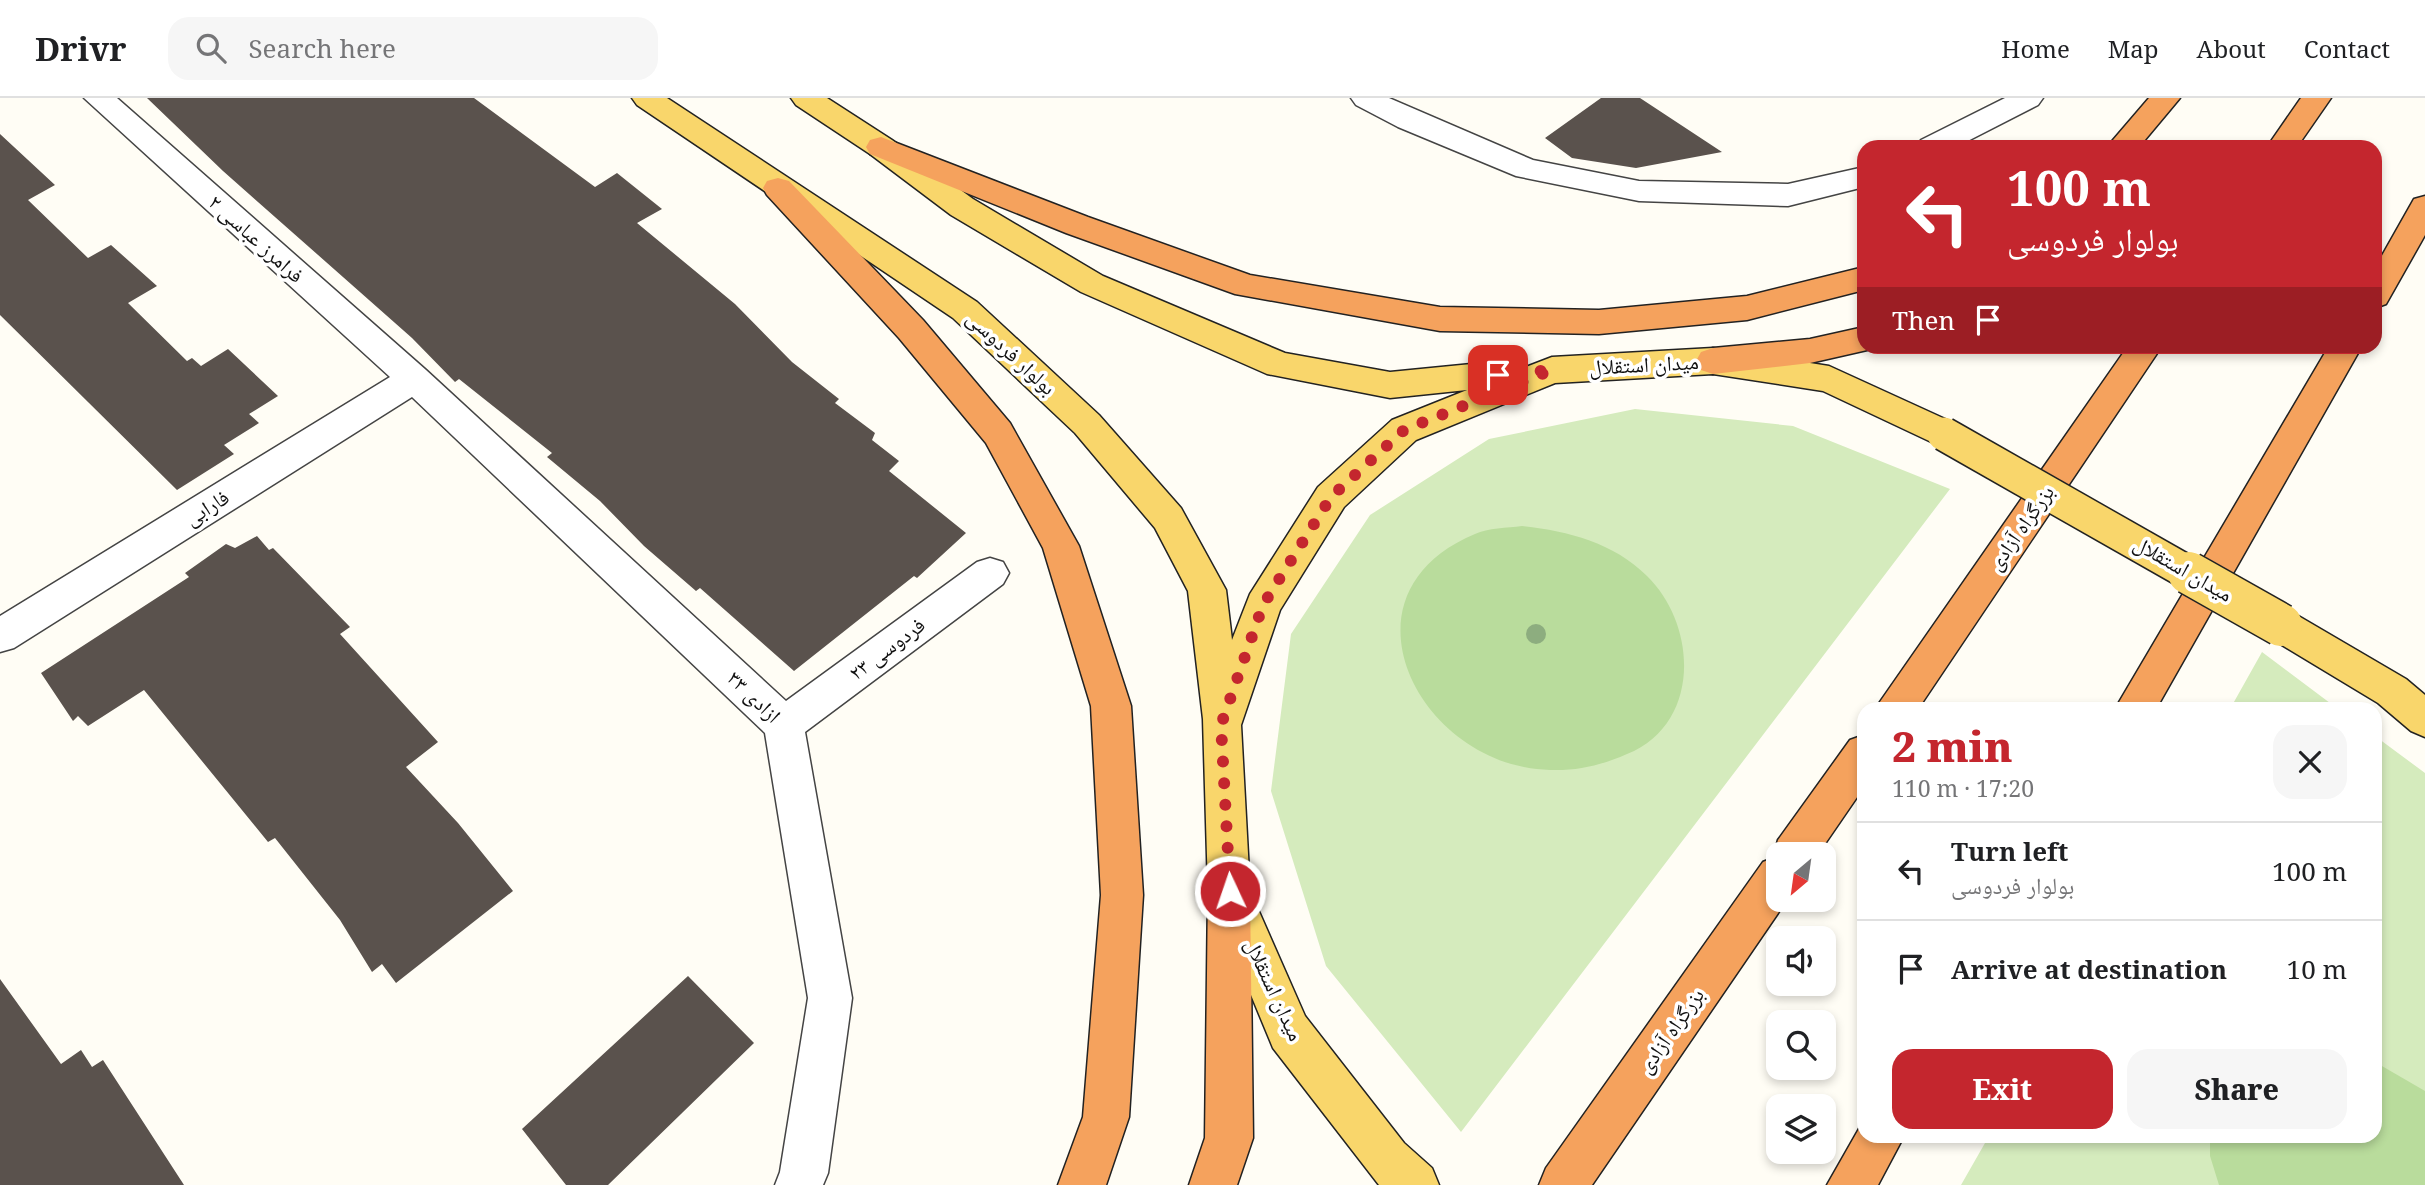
<!DOCTYPE html>
<html lang="en">
<head>
<meta charset="utf-8">
<style>
  body { margin:0; font-family:"Noto Serif","Noto Naskh Arabic",serif; background:#f6f6f6; color:#202124; height:100vh; display:flex; flex-direction:column; font-size:26px; white-space:nowrap }
  * { box-sizing:border-box; margin:0 }
  p { font-size:23px; color:#757577 }
  .icon { flex:none; width:38px; height:38px; fill:none; stroke:currentColor; stroke-width:2; stroke-linecap:round; stroke-linejoin:round }
  .map { position:relative; flex:1; overflow:hidden }
  .drawer { position:absolute; left:1857px; top:604px; width:525px; height:441px; display:flex; flex-direction:column; background:#fff; border-radius:21px; box-shadow:0 4px 10px #0003 }
  .drawer>* { flex:none }
  .hud { position:absolute; left:1857px; top:42px; width:525px; height:214px; border-radius:21px; box-shadow:0 4px 10px #0003; background:#c4262e; color:#fff; overflow:hidden }
  .needle { width:46px; rotate:209deg }
  .fabs { position:absolute; left:1766px; top:744px; display:grid; gap:14px }
  .fabs a { display:grid; place-items:center; width:70px; height:70px; border-radius:14px; background:#fff; box-shadow:0 4px 10px #0003; font-size:35px }
  .pin { position:absolute; display:grid; place-items:center; width:60px; height:60px; color:#fff; margin:-30px; border-radius:14px; box-shadow:0 4px 10px #0006 }
  .me { position:absolute; width:77px; margin:-38px; rotate:357deg; stroke-linejoin:round; filter:drop-shadow(0 0 5px #0008) }
  .turn { display:flex; align-items:center; gap:24px; height:147px; padding:0 35px; font-size:32px }
  .turn .icon { width:91px; height:91px; stroke-width:2.5 }
  .turn b { display:block; font-size:49px; line-height:60px }
  .then { display:flex; align-items:center; height:66px; padding:0 35px; background:#0003; gap:14px; font-size:26px }
  .round { display:grid; place-items:center; flex:none; width:74px; height:74px; border-radius:21px; background:#f6f6f6 }
  .head { display:flex; align-items:center; justify-content:space-between; height:119px; padding:0 35px }
  h1 { font-size:42px; font-weight:800; line-height:52px; color:#c4262e }
  .action { display:flex; gap:14px; margin-top:auto; padding:14px 35px }
  .action a { flex:1; height:80px; border-radius:21px; background:#c4262e; color:#fff; font-size:28px; font-weight:800; line-height:80px; text-align:center }
  .action a+a { background:#f6f6f6; color:#202124 }
  ul { padding:0; list-style:none }
  li { display:flex; align-items:center; gap:21px; height:98px; padding:0 35px; border-top:2px solid #e0e0e0 }
  li div { flex:1 }
  li b { display:block; font-size:26px }
  li em { font-style:normal }
  header { display:flex; align-items:center; gap:42px; box-sizing:border-box; height:98px; padding:0 35px; background:#fff; border-bottom:2px solid #e0e0e0 }
  header strong { font-size:33px }
  nav { display:flex; gap:38px; margin-inline-start:auto; font-size:24px }
  .search { width:490px; height:63px; background:#f6f6f6; display:flex; align-items:center; gap:18px; box-sizing:border-box; padding:0 24px; border-radius:21px; color:#757577; font-size:26px }
  .map>svg:first-child { display:block }
  .green { fill:#d5ebbd }
  .forest { fill:#b9dc9c }
  .building { fill:#5a524d }
  .lines { fill:none; stroke-linecap:round; stroke-linejoin:round }
  .street-casing { stroke:#444; stroke-width:3 }
  .primary-casing { stroke:#222; stroke-width:3 }
  .highway-casing { stroke:#222; stroke-width:3 }
  .street { fill:#fff; fill-rule:evenodd }
  .primary { fill:#f9d66b; fill-rule:evenodd }
  .highway { fill:#f5a25d; fill-rule:evenodd }
  .primary-bridge-far1-casing { stroke:#222; stroke-width:36; stroke-linecap:butt }
  .primary-bridge-casing { stroke:#222; stroke-width:45; stroke-linecap:butt }
  .primary-bridge-far1 { stroke:#f9d66b; stroke-width:33 }
  .primary-bridge { stroke:#f9d66b; stroke-width:42 }
  .tree { fill:#8dad7f }
  .route { stroke:#c4262e; stroke-width:12; stroke-dasharray:0 21.6 }
  .labels { text-anchor:middle; stroke-width:7; stroke-linejoin:round; paint-order:stroke }
  .street-label { font-size:21px; fill:#111; stroke:#fff }
</style>
</head>
<body>
<header>
<strong>Drivr</strong>
<div class="search"><svg class="icon" aria-label="search" viewBox="0 0 24 24"><circle cx="10" cy="10" r="6"/><path d="M15 15l6 6"/></svg>Search here</div>
<nav><a>Home</a><a>Map</a><a>About</a><a>Contact</a></nav>
</header>
<div class="map">
<svg width="2425" height="1087" viewBox="0 0 2425 1087">
  <rect width="100%" height="100%" fill="#fffdf5"/>
  <path class="green" d="M1635 311 1793 328 1950 391 1461 1034 1326 868 1271 693 1291 536 1370 417 1489 341Z
    M2262 554 2338 611H2230Z
    M2375 638 2425 675V1087H1961L1989 1038H2375Z"/>
  <path class="forest" d="M1522 428C1567 433 1613 444 1647 478 1698 528 1701 626 1627 656 1602 667 1578 673 1550 672 1421 669 1329 497 1475 436 1488 430 1507 430 1522 428Z
    M2375 964 2425 993V1087H2219L2210 1058V1038H2375Z"/>
  <path class="building" d="M147 0H474L595 89 617 75 662 111 637 125 735 206 792 264 839 301 835 305 875 335 872 342 899 363 889 373 966 435 917 480 914 478 794 573 700 490 696 493 644 448 600 403 547 359 552 355 459 281 455 284 412 240 223 73Z
    M1601 0H1640L1722 54 1636 70 1572 60 1545 40Z
    M0 36 55 87 28 102 88 160 111 147 157 188 128 205 187 263 192 260 201 268 228 251 278 298 249 316 259 325 224 347 234 356 177 392 0 217Z
    M257 438 269 452 273 450 350 529 340 536 438 644 406 669 458 725 513 793 396 885 382 866 372 874 340 822 275 740 268 744 144 592 88 628 78 618 73 623 41 575 189 479 185 475 226 446 235 450Z
    M688 878 754 945 608 1087H566L522 1031Z
    M0 881 61 966 81 952 92 969 103 962 184 1087H0Z"/>
  <g class="lines">
    <g class="street-casing">
      <path id="street" d="M84 0H117L426 272 786 603 977 464 990 460 1003 464 1009 475 1003 486 805 634 852 900 828 1075 823 1087H775L780 1074 808 900 765 635 412 299 14 550 0 554V518L390 279Z
        M1351 0H1389L1533 62 1639 83 1788 86 1864 69V89L1788 108 1639 103 1516 78 1398 29 1356 7Z
        M2005 0H2043L2038 7 1956 49H1917L1921 42Z"/>
    </g>
    <g class="primary-casing">
      <path id="primary" d="M632 0H667L977 204 1099 317 1181 410 1226 492 1232 542 1250 496 1318 389 1392 322 1467 292 1390 300 1267 276 1081 194 951 117 870 56 796 7 791 0H827L892 42 973 101 1103 178 1285 255 1390 274 1512 262 1526 269 1552 259 1713 250 1829 268 1956 326 1961 336 1956 346 1944 350 1823 293 1713 276 1555 285 1416 342 1344 409 1280 512 1241 627 1250 793 1305 918 1404 1045 1432 1070 1439 1087H1379L1273 950 1208 793 1203 621 1188 493 1155 430 1075 335 953 220 637 7Z
        M2281 511 2295 516 2406 581 2425 597V639L2411 633 2378 605 2267 538 2262 527 2267 516Z"/>
    </g>
    <g class="highway-casing">
      <path id="highway" d="M2149 0H2180L2139 49H2107Z
        M2301 0H2331L2297 49H2267Z
        M881 39 1088 119 1250 177 1440 209 1599 212 1747 198 1864 169V192L1747 222 1599 236 1440 233 1235 196 1066 135 870 56 866 49 870 42Z
        M778 80 789 83 923 222 1010 325 1079 448 1131 608 1143 797 1129 1019 1106 1087H1058L1083 1019 1101 797 1091 608 1043 450 986 345 899 240 767 97 763 90 767 83Z
        M2425 98V137L2386 206 2375 210V170L2414 101Z
        M1864 229V248L1876 250 1810 265 1713 276 1701 272 1696 263 1701 254 1713 250 1810 241Z
        M2128 248H2162L1918 611H1875Z
        M2329 248H2362L2156 611H2115Z
        M1864 637V689L1818 756H1778V802H1787L1592 1087H1539L1546 1070 1763 764 1773 760 1778 742 1850 642Z
        M1229 773 1244 779 1250 793 1253 1040 1237 1087H1189L1205 1040 1208 793 1214 779Z
        M1864 1022V1038H1904L1878 1087H1827Z"/>
    </g>
    <use href="#street" class="street"/>
    <use href="#primary" class="primary"/>
    <use href="#highway" class="highway"/>
    <g class="primary-bridge-far1-casing">
      <path id="primary-bridge-far1" d="M1944 336 2192 477"/>
    </g>
    <g class="primary-bridge-casing">
      <path id="primary-bridge" d="M2189 475 2281 527"/>
    </g>
    <use href="#primary-bridge-far1" class="primary-bridge-far1"/>
    <use href="#primary-bridge" class="primary-bridge"/>
  </g>
  <circle class="tree" cx="1536" cy="536" r="10"/>
  <g class="lines">
    <path class="route" d="M1230 793 1221 627 1263 507 1331 399 1404 332 1552 272 1498 277"/>
  </g>
  <g class="labels">
    <g class="street-label">
      <text transform="translate(256 141) rotate(42)" y="7">فرامرز عباسی ۲</text>
      <text transform="translate(1011 255) rotate(43)" y="7">بولوار فردوسی</text>
      <text transform="translate(1644 267) rotate(-3)" y="7">میدان استقلال</text>
      <text transform="translate(207 410) rotate(-32)" y="7">فارابی</text>
      <text transform="translate(2021 430) rotate(-55)" y="7">بزرگراه آزادی</text>
      <text transform="translate(2183 471) rotate(30)" y="7">میدان استقلال</text>
      <text transform="translate(887 551) rotate(-37)" y="7">فردوسی ۲۳</text>
      <text transform="translate(754 599) rotate(44)" y="7">ازادی ۳۳</text>
      <text transform="translate(1274 892) rotate(65)" y="7">میدان استقلال</text>
      <text transform="translate(1671 933) rotate(-55)" y="7">بزرگراه آزادی</text>
    </g>
  </g>
</svg>
<div class="fabs">
<a><svg class="needle" viewBox="-14 -14 28 28"><path d="M0-13l5 13h-10z" fill="#e53935"/><path d="M0 13l5-13h-10z" fill="#757577"/></svg></a>
<a><svg class="icon" aria-label="sound" viewBox="0 0 24 24"><path d="M4 9h4l5-4v14l-5-4H4zM17 9q2 3 0 6"/></svg></a>
<a><svg class="icon" aria-label="search" viewBox="0 0 24 24"><circle cx="10" cy="10" r="6"/><path d="M15 15l6 6"/></svg></a>
<a><svg class="icon" aria-label="layers" viewBox="0 0 24 24"><path d="M12 4l9 5-9 5-9-5zM3 14l9 5 9-5"/></svg></a>
</div>
<div class="pin" style="left:1498px;top:277px;background:#d93025"><svg class="icon" aria-label="arrive" viewBox="0 0 24 24"><path d="M6 21V4h12l-3 4 3 4H6"/></svg></div>
<svg class="me" style="left:1230px;top:793px" viewBox="-20 -20 40 40"><circle r="17" fill="#c4262e" stroke="#fff" stroke-width="3"/><path d="M0-11L8 9 0 5-8 9z" fill="#fff"/></svg>
<div class="hud">
<div class="turn"><svg class="icon" aria-label="left" viewBox="0 0 24 24"><path d="M17 20v-9H6M10 6l-5 5 5 5"/></svg><div><b>100 m</b>بولوار فردوسی</div></div>
<div class="then">Then<svg class="icon" aria-label="arrive" viewBox="0 0 24 24"><path d="M6 21V4h12l-3 4 3 4H6"/></svg></div>
</div>
<section class="drawer">
<div class="head"><div><h1>2 min</h1><p>110 m · 17:20</p></div><a class="round"><svg class="icon" aria-label="close" viewBox="0 0 24 24"><path d="M6 6l12 12M18 6L6 18"/></svg></a></div>
<ul>
<li><svg class="icon" aria-label="left" viewBox="0 0 24 24"><path d="M17 20v-9H6M10 6l-5 5 5 5"/></svg><div><b>Turn left</b><p>بولوار فردوسی</p></div><em>100 m</em></li>
<li><svg class="icon" aria-label="arrive" viewBox="0 0 24 24"><path d="M6 21V4h12l-3 4 3 4H6"/></svg><div><b>Arrive at destination</b></div><em>10 m</em></li>
</ul>
<div class="action"><a>Exit</a><a>Share</a></div>
</section>
</div>
</body>
</html>
